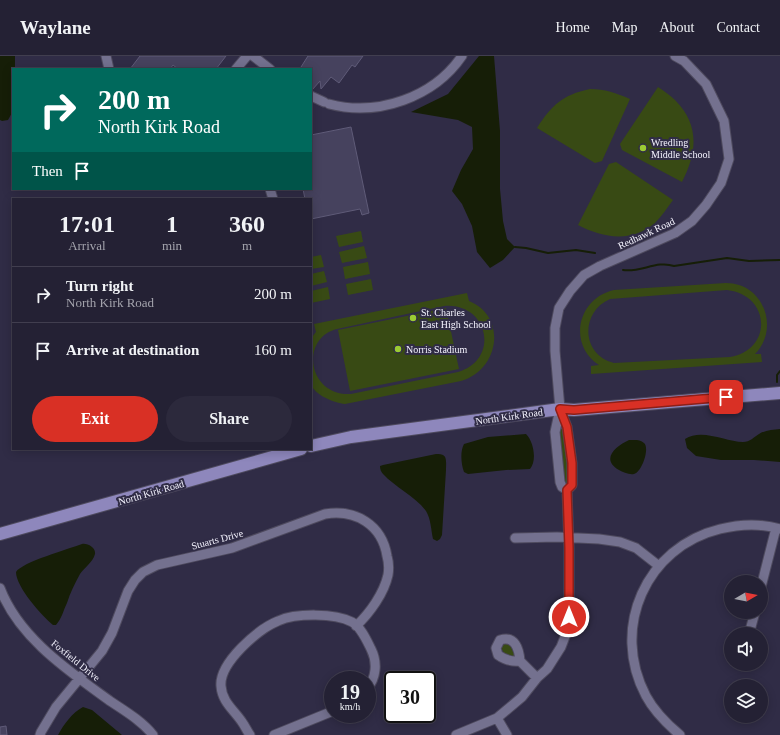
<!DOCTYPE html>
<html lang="en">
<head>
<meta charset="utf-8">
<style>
  body { margin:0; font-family:"Times New Roman",serif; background:#2c293c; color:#f1f3f6; height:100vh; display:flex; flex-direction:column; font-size:15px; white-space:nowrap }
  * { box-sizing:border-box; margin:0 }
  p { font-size:13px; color:#a3a3ac }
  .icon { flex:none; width:22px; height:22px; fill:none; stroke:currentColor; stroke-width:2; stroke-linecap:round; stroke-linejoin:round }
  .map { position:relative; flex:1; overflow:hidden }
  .drawer { position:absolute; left:12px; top:142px; width:300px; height:252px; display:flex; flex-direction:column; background:#242134; border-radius:0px; box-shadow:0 2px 10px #0003,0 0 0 1px #413e4f }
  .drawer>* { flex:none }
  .banner { position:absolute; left:12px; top:12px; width:300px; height:122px; border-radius:0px; box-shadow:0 2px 10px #0003,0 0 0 1px #413e4f; background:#00695c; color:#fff; overflow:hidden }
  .needle { width:26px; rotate:80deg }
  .tools { position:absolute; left:724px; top:519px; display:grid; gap:8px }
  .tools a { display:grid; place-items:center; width:44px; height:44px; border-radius:50%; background:#242134; box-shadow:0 2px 10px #0003,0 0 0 1px #413e4f; font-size:20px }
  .speed { position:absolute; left:324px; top:615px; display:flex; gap:8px; font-size:20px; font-weight:700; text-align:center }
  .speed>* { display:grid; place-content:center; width:52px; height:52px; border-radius:50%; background:#242134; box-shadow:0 2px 10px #0003,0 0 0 1px #413e4f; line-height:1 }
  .speed small { font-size:10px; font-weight:400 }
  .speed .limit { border:2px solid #111; border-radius:6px; background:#fff; color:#111 }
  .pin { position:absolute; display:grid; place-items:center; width:34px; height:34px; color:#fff; margin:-17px; border-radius:8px; box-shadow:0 2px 6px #0006 }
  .me { position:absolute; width:44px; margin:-22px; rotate:0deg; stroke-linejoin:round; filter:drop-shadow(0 0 3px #0008) }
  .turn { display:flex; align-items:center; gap:14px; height:84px; padding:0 20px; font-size:18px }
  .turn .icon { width:52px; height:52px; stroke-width:2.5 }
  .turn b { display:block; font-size:28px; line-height:34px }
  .then { display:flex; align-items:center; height:38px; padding:0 20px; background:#0003; gap:8px; font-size:15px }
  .eta { display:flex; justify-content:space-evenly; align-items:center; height:68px; text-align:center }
  .eta b { font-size:24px; font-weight:700; line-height:28px }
  .action { display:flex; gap:8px; margin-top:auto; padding:8px 20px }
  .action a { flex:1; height:46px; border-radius:24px; background:#d93025; color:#fff; font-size:16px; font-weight:700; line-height:46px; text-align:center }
  .action a+a { background:#2c293c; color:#f1f3f6 }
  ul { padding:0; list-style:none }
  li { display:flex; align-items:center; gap:12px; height:56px; padding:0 20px; border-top:1px solid #413e4f }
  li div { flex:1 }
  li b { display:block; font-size:15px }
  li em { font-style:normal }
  header { display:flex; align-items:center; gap:24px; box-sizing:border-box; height:56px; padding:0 20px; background:#242134; border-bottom:1px solid #413e4f }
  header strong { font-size:19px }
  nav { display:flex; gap:22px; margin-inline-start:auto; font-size:14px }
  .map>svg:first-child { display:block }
  .green { fill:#384a14; fill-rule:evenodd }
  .water { fill:#161e07 }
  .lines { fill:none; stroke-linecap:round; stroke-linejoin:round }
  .stream { stroke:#161e07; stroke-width:2 }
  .building { fill:#46425e; stroke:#5f5b78 }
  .minor-casing { stroke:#4e4a5e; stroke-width:11 }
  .major-casing { stroke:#4e4a5e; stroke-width:14 }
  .minor { stroke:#74718f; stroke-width:9 }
  .major { stroke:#8e87bc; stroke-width:12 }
  .route-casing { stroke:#8d1f18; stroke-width:10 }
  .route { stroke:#d93025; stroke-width:7 }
  .poi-dot { fill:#9bcb33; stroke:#302c46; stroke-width:1.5 }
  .labels { text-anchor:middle; stroke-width:4; stroke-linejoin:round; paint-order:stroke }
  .poi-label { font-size:10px; fill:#f4f3fe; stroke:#302c46; text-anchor:start }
  .street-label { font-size:10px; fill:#f4f3fe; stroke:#302c46 }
</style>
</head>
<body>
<header>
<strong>Waylane</strong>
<nav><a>Home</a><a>Map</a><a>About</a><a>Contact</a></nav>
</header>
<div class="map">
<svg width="780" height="679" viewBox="0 0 780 679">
  <rect width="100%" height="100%" fill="#302c46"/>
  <path class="green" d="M658 31C664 35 670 39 675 44 700 69 697 97 682 126L622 94 620 88Z
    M590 33C605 33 616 37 630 43L602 105 595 107 537 72C552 49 562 39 590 33Z
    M616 106 673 144C667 152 662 160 655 167 631 187 603 182 578 169L609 108Z
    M361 175 363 186 339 191 336 180Z
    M364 190 367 202 342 207 339 196Z
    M321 199 324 211 311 213V201Z
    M368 206 370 218 345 223 343 211Z
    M324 215 327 226 311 230V218Z
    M371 223 373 234 348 239 346 228Z
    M726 227C764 227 780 273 755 298H761L762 306 591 318V310L599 309C567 288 578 242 614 234ZM727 234C771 239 773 294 730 301L614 307C581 299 580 256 610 243Z
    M328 231 330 243 311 247V235Z
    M467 237 469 245C508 261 499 314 461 325L345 348C335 347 314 339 311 328 309 321 311 310 311 302 311 292 309 283 316 276L314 268ZM444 250C488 246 501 303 458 316L351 338C307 340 300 282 337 273Z
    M446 252 459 313 350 335 338 274Z
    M561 369H564L569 426 566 428 564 426 558 373Z
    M505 587 510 589 515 600 514 601 504 597 501 592Z"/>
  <path class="water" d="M0 0H15V13H13V55L8 64 2 65 0 64Z
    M479 0H494L500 75V133L503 165 507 183 515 191 503 204 490 212 477 196 472 170 462 148 452 135 461 114 473 93 472 71 458 64 411 56 448 38Z
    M780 373V406L754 404H721L696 400 687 392 685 383C702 372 726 386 743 386 750 386 754 381 759 378 765 374 773 374 780 373Z
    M526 378C534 386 537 405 530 413L506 414 468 418 464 416C461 408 460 395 464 388L488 381Z
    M629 384C634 384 640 383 644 387 650 392 642 416 634 418 629 419 623 416 619 414 600 403 616 390 629 384Z
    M436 398C448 397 446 404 446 414L442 479 440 483 437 485 433 483C431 474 431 463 426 455 416 441 395 431 383 418 381 416 380 413 380 410L383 409Z
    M82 488C88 487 96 492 95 498 93 506 84 512 80 518 75 527 70 537 67 547 63 555 62 562 56 569H53C42 560 16 531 16 516 22 506 69 493 82 488Z
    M83 651 92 654 122 679H58C64 668 72 657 83 651Z"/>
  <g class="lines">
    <path class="stream" d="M515 191 526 192 548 197 576 194 595 197
      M623 214C640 217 657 204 674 210L727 202 749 205 780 204
      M777 326V319L780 315"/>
  </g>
  <path class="building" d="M140 0H226L216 13H178L173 9 170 13H130Z
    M308 0H363L355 11 352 9 339 27 331 21 321 33 320 25 312 34 311 13H304L301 11Z
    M351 71 369 157 362 159 360 153 311 163V143H305L303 133H311V79Z
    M6 670 7 679H0V671Z"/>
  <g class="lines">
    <g class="minor-casing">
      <path id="minor" d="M106 0 109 13
        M253 0 270 13
        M236 13 247 0
        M311 40 324 46
        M329 48C378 61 434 41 462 0
        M270 133 273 143
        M560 353 555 376 560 426 562 431 567 434
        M515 482 557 481 599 483 620 486 636 492 659 510
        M761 531 776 472
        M0 532C19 582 69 615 110 645 125 655 142 665 153 679
        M749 578 755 556
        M520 605C511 606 505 604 498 599L496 592 500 584C515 579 519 593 520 605L537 622
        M497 662 507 679
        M40 679 41 676 56 651 102 595 112 577 128 535 135 524 143 516 157 509 232 492 325 458C356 453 382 469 387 500 389 507 389 513 388 519 384 537 370 557 356 570
        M250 679C247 675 245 670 242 666 234 654 222 646 221 630 219 607 258 573 278 565 296 557 335 557 352 566 361 571 367 585 371 593 378 607 376 622 367 633
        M274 679 333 655
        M456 679 497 662 522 641 537 622 547 613 561 591 566 578 569 561V492L567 434 572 429V407L567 371 560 353 555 295V272L559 252 570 235 584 219 600 210 675 177 692 165 706 149 721 127 729 103 724 65 706 28 684 5 675 0
        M680 679C667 668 654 655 646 640 610 572 646 491 720 473 740 468 760 467 780 473"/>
    </g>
    <g class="major-casing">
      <path id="major" d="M311 390 351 381 560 353 574 354 780 337
        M0 478 301 393"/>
    </g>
    <use href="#minor" class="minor"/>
    <use href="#major" class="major"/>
  </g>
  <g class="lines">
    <g class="route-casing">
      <path id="route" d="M569 561V492L567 434 572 429V407L567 371 560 353 574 354 726 341"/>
    </g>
    <use href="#route" class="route"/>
  </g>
  <g class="poi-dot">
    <circle cx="643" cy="92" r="4"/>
    <circle cx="413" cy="262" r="4"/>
    <circle cx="398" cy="293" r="4"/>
  </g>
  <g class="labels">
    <g class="poi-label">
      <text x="651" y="90">Wredling<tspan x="651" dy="12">Middle School</tspan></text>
      <text x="421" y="260">St. Charles<tspan x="421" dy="12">East High School</tspan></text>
      <text x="406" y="297">Norris Stadium</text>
    </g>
    <g class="street-label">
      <text transform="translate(646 177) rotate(-25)" y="4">Redhawk Road</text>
      <text transform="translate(509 360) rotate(-8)" y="4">North Kirk Road</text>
      <text transform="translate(151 436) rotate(-16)" y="4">North Kirk Road</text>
      <text transform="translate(217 483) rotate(-15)" y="4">Stuarts Drive</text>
      <text transform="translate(76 604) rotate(39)" y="4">Foxfield Drive</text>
    </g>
  </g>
</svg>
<div class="tools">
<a><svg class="needle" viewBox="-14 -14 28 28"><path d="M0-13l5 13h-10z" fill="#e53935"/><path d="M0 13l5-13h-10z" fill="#a3a3ac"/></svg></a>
<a><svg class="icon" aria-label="sound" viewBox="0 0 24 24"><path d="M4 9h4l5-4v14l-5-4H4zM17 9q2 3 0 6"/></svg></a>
<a><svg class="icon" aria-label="layers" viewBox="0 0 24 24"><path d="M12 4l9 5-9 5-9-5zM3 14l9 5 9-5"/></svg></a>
</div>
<div class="speed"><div>19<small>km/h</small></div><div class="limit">30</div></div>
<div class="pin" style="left:726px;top:341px;background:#d93025"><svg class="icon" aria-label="arrive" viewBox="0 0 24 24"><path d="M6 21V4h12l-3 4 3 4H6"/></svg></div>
<svg class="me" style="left:569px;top:561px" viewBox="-20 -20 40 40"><circle r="17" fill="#d93025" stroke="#fff" stroke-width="3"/><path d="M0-11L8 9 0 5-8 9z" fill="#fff"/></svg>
<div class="banner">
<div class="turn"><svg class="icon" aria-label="right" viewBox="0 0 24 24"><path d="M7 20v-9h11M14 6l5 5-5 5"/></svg><div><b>200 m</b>North Kirk Road</div></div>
<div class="then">Then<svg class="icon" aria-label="arrive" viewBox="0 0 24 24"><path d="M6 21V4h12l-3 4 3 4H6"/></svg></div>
</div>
<section class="drawer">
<div class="eta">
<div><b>17:01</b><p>Arrival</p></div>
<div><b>1</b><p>min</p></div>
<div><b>360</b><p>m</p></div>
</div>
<ul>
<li><svg class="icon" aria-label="right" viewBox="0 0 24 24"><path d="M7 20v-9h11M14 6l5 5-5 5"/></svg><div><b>Turn right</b><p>North Kirk Road</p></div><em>200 m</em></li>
<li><svg class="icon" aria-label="arrive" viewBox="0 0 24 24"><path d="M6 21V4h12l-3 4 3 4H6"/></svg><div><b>Arrive at destination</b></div><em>160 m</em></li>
</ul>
<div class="action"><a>Exit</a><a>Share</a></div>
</section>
</div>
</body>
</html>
